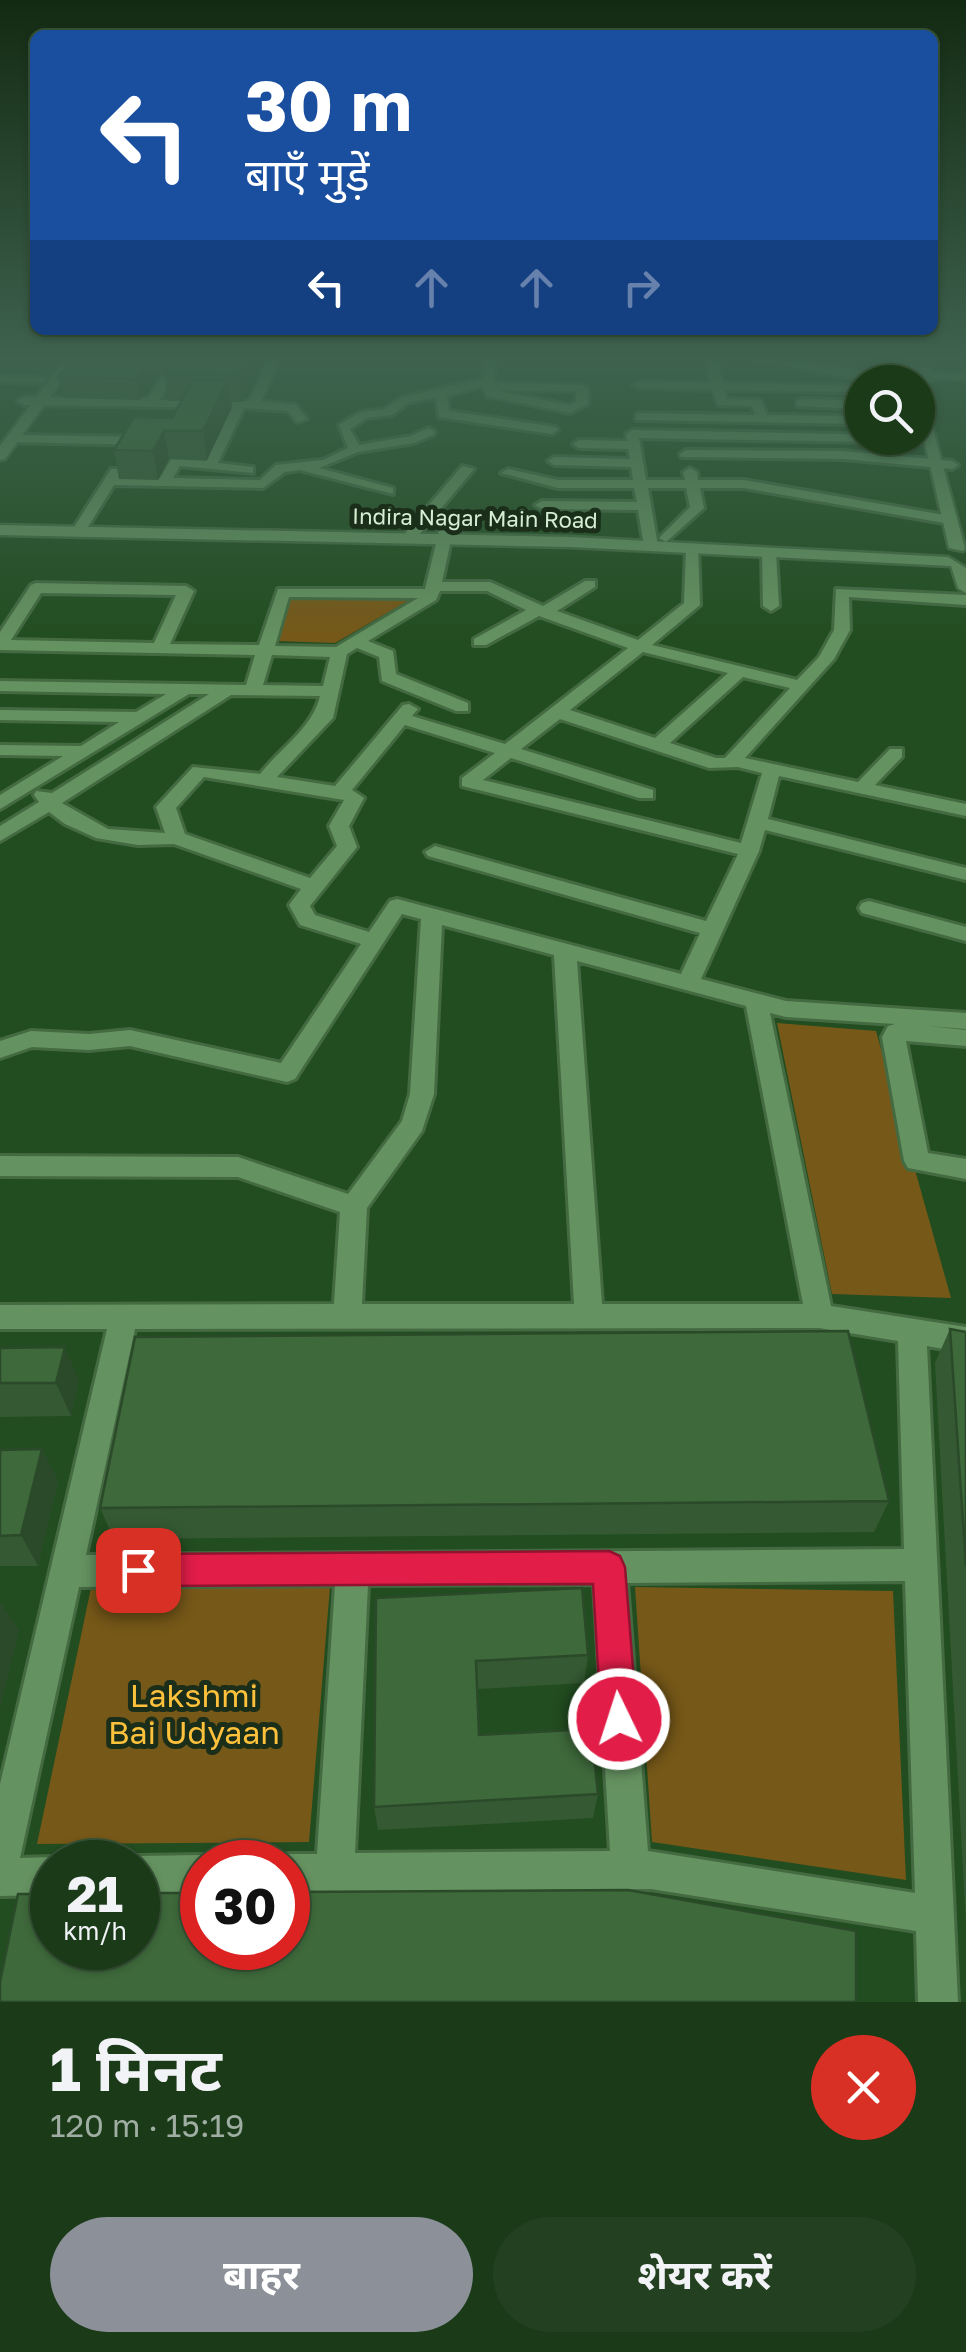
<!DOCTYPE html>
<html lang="hi">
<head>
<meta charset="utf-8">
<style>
  body { margin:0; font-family:"Golos Text","Noto Sans Devanagari",sans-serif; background:#234121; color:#f1f3f6; height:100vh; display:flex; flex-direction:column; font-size:38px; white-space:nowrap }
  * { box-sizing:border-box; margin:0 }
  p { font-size:32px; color:#9fada2 }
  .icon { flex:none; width:55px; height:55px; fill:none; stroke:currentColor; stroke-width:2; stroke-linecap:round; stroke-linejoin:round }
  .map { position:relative; height:2002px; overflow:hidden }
  .details { display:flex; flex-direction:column; background:#1a3a18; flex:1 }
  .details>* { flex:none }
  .top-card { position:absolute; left:30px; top:30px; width:908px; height:305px; border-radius:15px; box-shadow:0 2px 8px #0004,0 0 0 2px #385437; background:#1a4fa0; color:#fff; overflow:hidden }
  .buttons { position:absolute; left:845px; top:365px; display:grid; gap:20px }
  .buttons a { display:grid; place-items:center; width:90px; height:90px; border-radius:50%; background:#1a3a18; box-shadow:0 2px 8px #0004,0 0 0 2px #385437; font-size:50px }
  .speed { position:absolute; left:30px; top:1840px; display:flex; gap:20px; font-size:50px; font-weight:700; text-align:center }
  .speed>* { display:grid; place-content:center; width:130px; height:130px; border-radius:50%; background:#1a3a18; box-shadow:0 2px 8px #0004,0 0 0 2px #385437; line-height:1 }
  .speed small { font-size:25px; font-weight:400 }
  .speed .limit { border:15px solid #d22; background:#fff; color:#111 }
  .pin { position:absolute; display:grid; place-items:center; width:85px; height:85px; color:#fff; margin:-42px; border-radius:20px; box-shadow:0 5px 15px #0006 }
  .me { position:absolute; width:110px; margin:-55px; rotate:356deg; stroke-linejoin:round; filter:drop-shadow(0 0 8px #0008) }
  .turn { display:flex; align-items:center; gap:35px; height:210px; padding:0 50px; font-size:45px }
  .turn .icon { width:130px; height:130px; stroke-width:2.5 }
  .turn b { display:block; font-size:70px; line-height:85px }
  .lanes { display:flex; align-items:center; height:95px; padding:0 50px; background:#0003; justify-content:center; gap:50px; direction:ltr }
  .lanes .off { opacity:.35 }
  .round { display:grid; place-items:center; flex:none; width:105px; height:105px; border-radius:52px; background:#234121 }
  .headline { display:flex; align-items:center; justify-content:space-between; height:170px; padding:0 50px }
  h1 { font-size:60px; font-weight:700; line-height:75px }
  .cta { display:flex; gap:20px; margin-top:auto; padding:20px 50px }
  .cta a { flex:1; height:115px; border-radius:60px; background:#8c9099; color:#fff; font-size:40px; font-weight:700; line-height:115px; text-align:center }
  .cta a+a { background:#234121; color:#f1f3f6 }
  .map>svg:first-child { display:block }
  .green { fill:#765818 }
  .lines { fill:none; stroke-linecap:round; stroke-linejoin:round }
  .street-casing { stroke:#446a42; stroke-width:6 }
  .secondary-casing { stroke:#446a42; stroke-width:5 }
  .street { fill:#659261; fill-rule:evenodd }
  .secondary { fill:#659261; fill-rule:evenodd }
  .wall { fill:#355a33 }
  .shaded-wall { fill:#2b4a29 }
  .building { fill:#3e693b; stroke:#2b4a29; stroke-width:2.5 }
  .route { fill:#e11d48; stroke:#92132f; stroke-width:2.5 }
  .labels { text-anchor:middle; stroke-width:10; stroke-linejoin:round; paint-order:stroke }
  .far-street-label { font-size:22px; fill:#d6eed3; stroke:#1b2e1a }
  .near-park-label { font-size:32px; fill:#fdc13c; stroke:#1b2e1a }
</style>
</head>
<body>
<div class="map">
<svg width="966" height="2002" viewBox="0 0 966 2002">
  <rect width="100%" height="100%" fill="#224d20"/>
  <path class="green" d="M291 595 413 598 335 643 275 641Z
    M777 1023 876 1031 951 1298 832 1294Z
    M330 1587 309 1842 37 1844 91 1588Z
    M635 1587 893 1591 906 1880 652 1842Z"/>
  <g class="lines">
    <g class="street-casing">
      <path id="street" d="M171 360H182L160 400 249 401 268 360H279L261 401 296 405 307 419 297 422 288 411 244 408 218 463 253 467V473L180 466 173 478 260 480 276 465 323 460 348 448 339 425 360 412 385 409 402 397 483 379V360H495L494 383 582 385 588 388V404L570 413 487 396 482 386 447 396 449 411 556 427 558 430 552 434 439 417 436 398 409 402 392 415 367 418 350 429 359 445 411 436 429 428 435 432 433 435 414 443 358 452 319 468 393 488V494L300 470 285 472 263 488 114 485 83 535H73L71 532 111 469H121L119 477 160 478 171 459 206 461 232 408 24 405 18 401 24 397 148 399ZM495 390 576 391V402L569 405Z
        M706 360H717L723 383 862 386V392L725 390 726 399 761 400 767 415 862 416V424L636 420V414L640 413 755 415 752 406 718 405 713 390 639 388 633 385 639 382 711 383Z
        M754 360C801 360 848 371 896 372L902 375 896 378 847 377Z
        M934 373 966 374V380L930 378Z
        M0 376 41 377 47 380 41 383 0 382Z
        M801 399 842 400 848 404 842 408 797 406V400Z
        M632 430 935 436V442L931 443 639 438 646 480H685L683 472 690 468 697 472 698 480H744L950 516 957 520 950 524 744 488H700L704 508 666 542 659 538 690 507 686 488H648L658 546 651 550 644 546 638 510 542 509 535 505 542 501 637 502 634 488H558L501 473 508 469 558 480H633L631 467 554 465 548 461 554 457 630 459 628 449 579 448 573 444 579 440 627 441 626 434Z
        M12 435 151 437 157 441 151 445 8 442 6 439Z
        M686 450 843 451 952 461 958 465 952 469 843 459 681 457 680 454Z
        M462 466 474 469 413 542H403V536Z
        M446 527 453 531 442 582H490L543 606 585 581H595V587L557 611 638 640 684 603 686 548 698 545 700 605 652 645 797 680 819 657 834 630 836 589 966 595V605L849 597 850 630 834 659 745 758 858 782 890 749H902V757L875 785 966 804V816L779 776 768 819 966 868V880L765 830 759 851 701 979 786 1001 966 1013V1029L928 1026 966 1030V1046L906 1041 928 1153 966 1159V1179L908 1168 904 1161 882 1037 888 1026 895 1024 786 1017 770 1013 831 1306 966 1327V1353L927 1346 958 2002H918L916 1931 651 1889 288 1892V1862H273L275 1860 288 1854H317L335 1585 79 1587 20 1858 52 1857 65 1862H52V1895L0 1896V1784L107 1329H0V1305L334 1304 340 1212 238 1177 0 1176V1156L238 1157 348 1194 402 1121 410 1094 421 919 402 914 295 1079 287 1082 130 1046 89 1050 32 1047 0 1058V1041L31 1031 89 1034 130 1030 281 1063 361 944 300 925 289 905 301 889 174 844 138 845 96 838 65 824 49 812 0 841V826L39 802 34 795 36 791 52 793 209 694H189L0 809V795L63 756 0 755V745L81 746 119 722 0 720V710L136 712 166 694 0 691V681L246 685 255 655 0 650V632L31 585 36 583 186 586 194 591 170 644 259 645 278 589H425L439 531ZM440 591H487L526 610 474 639V645H486L539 616 628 648 505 744 412 716 418 709 409 704 403 705 335 786 277 777 333 718 347 654 357 648 379 657 382 681 456 711H468V703L396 674 393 651 368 641 436 600ZM41 593 176 595 154 643 11 640ZM289 597 418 598 336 647 275 646ZM643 652 728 673 655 738 570 710ZM272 655 330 657 323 686 263 685ZM743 677 790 688 725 758H716L670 743ZM231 695 320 696C313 727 280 749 260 774L193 767 156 807 165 833 108 829 62 803ZM560 719 709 768 738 767 762 773 741 843 483 780 511 758 639 798H653V790L521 749ZM405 725 495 753 462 778V786L738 854 706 921 435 846 425 852 428 856 700 933 681 974 397 899 390 901 369 932 315 915 310 906 357 847 349 826 364 798 352 790ZM204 777 344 800 329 826 337 846 310 878 185 834 176 808ZM442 925 554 955 574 1304H362L367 1208 422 1131 434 1094ZM577 961 746 1006 803 1304H602ZM819 1328 898 1341 904 1549 86 1555 135 1329ZM905 1581 915 1893 648 1851 627 1583ZM594 1584 610 1851 355 1853 368 1585Z
        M769 548 776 552 779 606 771 611 763 606 762 552Z
        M869 901 966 927V941L862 913 859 908 862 903Z
        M202 1855 216 1862H202V1893L138 1894V1862H124L138 1856Z"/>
    </g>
    <g class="secondary-casing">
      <path id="secondary" d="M64 360H77L5 459 0 460V446Z
        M906 365 930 368 940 378 921 385 965 548 963 551 949 548 918 413V382L890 375ZM906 374H922L925 376Z
        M0 525 571 537 948 557 966 568V593L958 588 951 566 571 547 0 535Z"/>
    </g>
    <use href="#street" class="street"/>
    <use href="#secondary" class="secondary"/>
  </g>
  <path class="wall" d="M79 360H166L158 373H149L150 383 139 400 63 398 58 378 80 362Z
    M262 360 242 402H231L232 407 207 460 169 459 158 480 119 479 114 450 172 418 181 401H168L164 374Z
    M950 1329 966 1332V1924L935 1363Z
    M0 1348 79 1381 71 1416 0 1417Z
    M42 1449 58 1481 38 1566H0V1450Z
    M889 1501 874 1532 114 1539 100 1508Z
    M376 1598 588 1655 584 1683 477 1689 479 1735 598 1794 593 1818 378 1830 374 1807Z"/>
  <path class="shaded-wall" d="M156 360H166L158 373Z
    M246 360H262L242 402 238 375Z
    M147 363 150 383 139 400 136 379Z
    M228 380 232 407 207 460 203 431Z
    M164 431 169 459 158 480 153 451Z
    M65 1347 79 1381 71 1416 56 1383Z
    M42 1449 58 1481 38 1566 21 1535Z
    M0 1601 19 1630 0 1709Z"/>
  <path class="building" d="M172 360H246L238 375 164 374Z
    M71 362 147 363 136 379 58 378Z
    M193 380H228L203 431H164L153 451 114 450 134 417 172 418Z
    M950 1329 966 1332V1566Z
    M848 1331 889 1501 100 1508 135 1337Z
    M65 1347 56 1383H0V1348Z
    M42 1449 21 1535 0 1536V1450Z
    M582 1588 588 1655 476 1661 479 1735 591 1729 598 1794 374 1807 376 1598Z
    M628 1890 856 1931V2002H0V1982L18 1894H52V1948H138V1893H202V1948H288V1892Z"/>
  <linearGradient id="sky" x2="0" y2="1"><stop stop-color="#132a12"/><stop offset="0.56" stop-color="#3e624e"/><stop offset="1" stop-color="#3e624e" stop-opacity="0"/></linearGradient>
  <rect width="966" height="641" fill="url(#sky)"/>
  <path class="route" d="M609 1551 620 1556 625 1567 637 1719 632 1731 619 1737 607 1731 601 1719 593 1584 138 1586 126 1582 121 1570 126 1558 138 1554Z"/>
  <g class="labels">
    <g class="far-street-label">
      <text transform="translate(475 518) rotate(1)" y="8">Indira Nagar Main Road</text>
    </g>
    <g class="near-park-label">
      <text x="194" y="1707">Lakshmi<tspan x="194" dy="37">Bai Udyaan</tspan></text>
    </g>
  </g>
</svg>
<div class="buttons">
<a><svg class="icon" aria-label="search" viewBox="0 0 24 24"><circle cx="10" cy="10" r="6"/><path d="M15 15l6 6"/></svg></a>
</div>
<div class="speed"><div>21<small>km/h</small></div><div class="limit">30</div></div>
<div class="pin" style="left:138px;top:1570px;background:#d93025"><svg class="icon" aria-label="arrive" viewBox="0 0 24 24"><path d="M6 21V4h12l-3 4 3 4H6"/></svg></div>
<svg class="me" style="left:619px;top:1719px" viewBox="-20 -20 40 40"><circle r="17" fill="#e11d48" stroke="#fff" stroke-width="3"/><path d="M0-11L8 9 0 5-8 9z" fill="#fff"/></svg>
<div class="top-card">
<div class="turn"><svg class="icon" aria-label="left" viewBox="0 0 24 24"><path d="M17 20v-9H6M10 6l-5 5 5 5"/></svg><div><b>30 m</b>बाएँ मुड़ें</div></div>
<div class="lanes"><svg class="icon" aria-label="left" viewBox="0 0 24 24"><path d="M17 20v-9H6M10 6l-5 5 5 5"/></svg><svg class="icon off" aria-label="ahead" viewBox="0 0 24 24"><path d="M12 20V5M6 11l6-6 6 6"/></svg><svg class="icon off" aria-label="ahead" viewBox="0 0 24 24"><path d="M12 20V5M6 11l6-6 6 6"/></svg><svg class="icon off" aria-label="right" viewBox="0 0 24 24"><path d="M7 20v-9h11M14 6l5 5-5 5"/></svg></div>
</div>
</div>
<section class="details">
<div class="headline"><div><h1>1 मिनट</h1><p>120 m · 15:19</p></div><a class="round" style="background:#d93025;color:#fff"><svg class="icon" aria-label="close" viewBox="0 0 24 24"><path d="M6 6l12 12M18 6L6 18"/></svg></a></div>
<div class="cta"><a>बाहर</a><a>शेयर करें</a></div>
</section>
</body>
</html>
